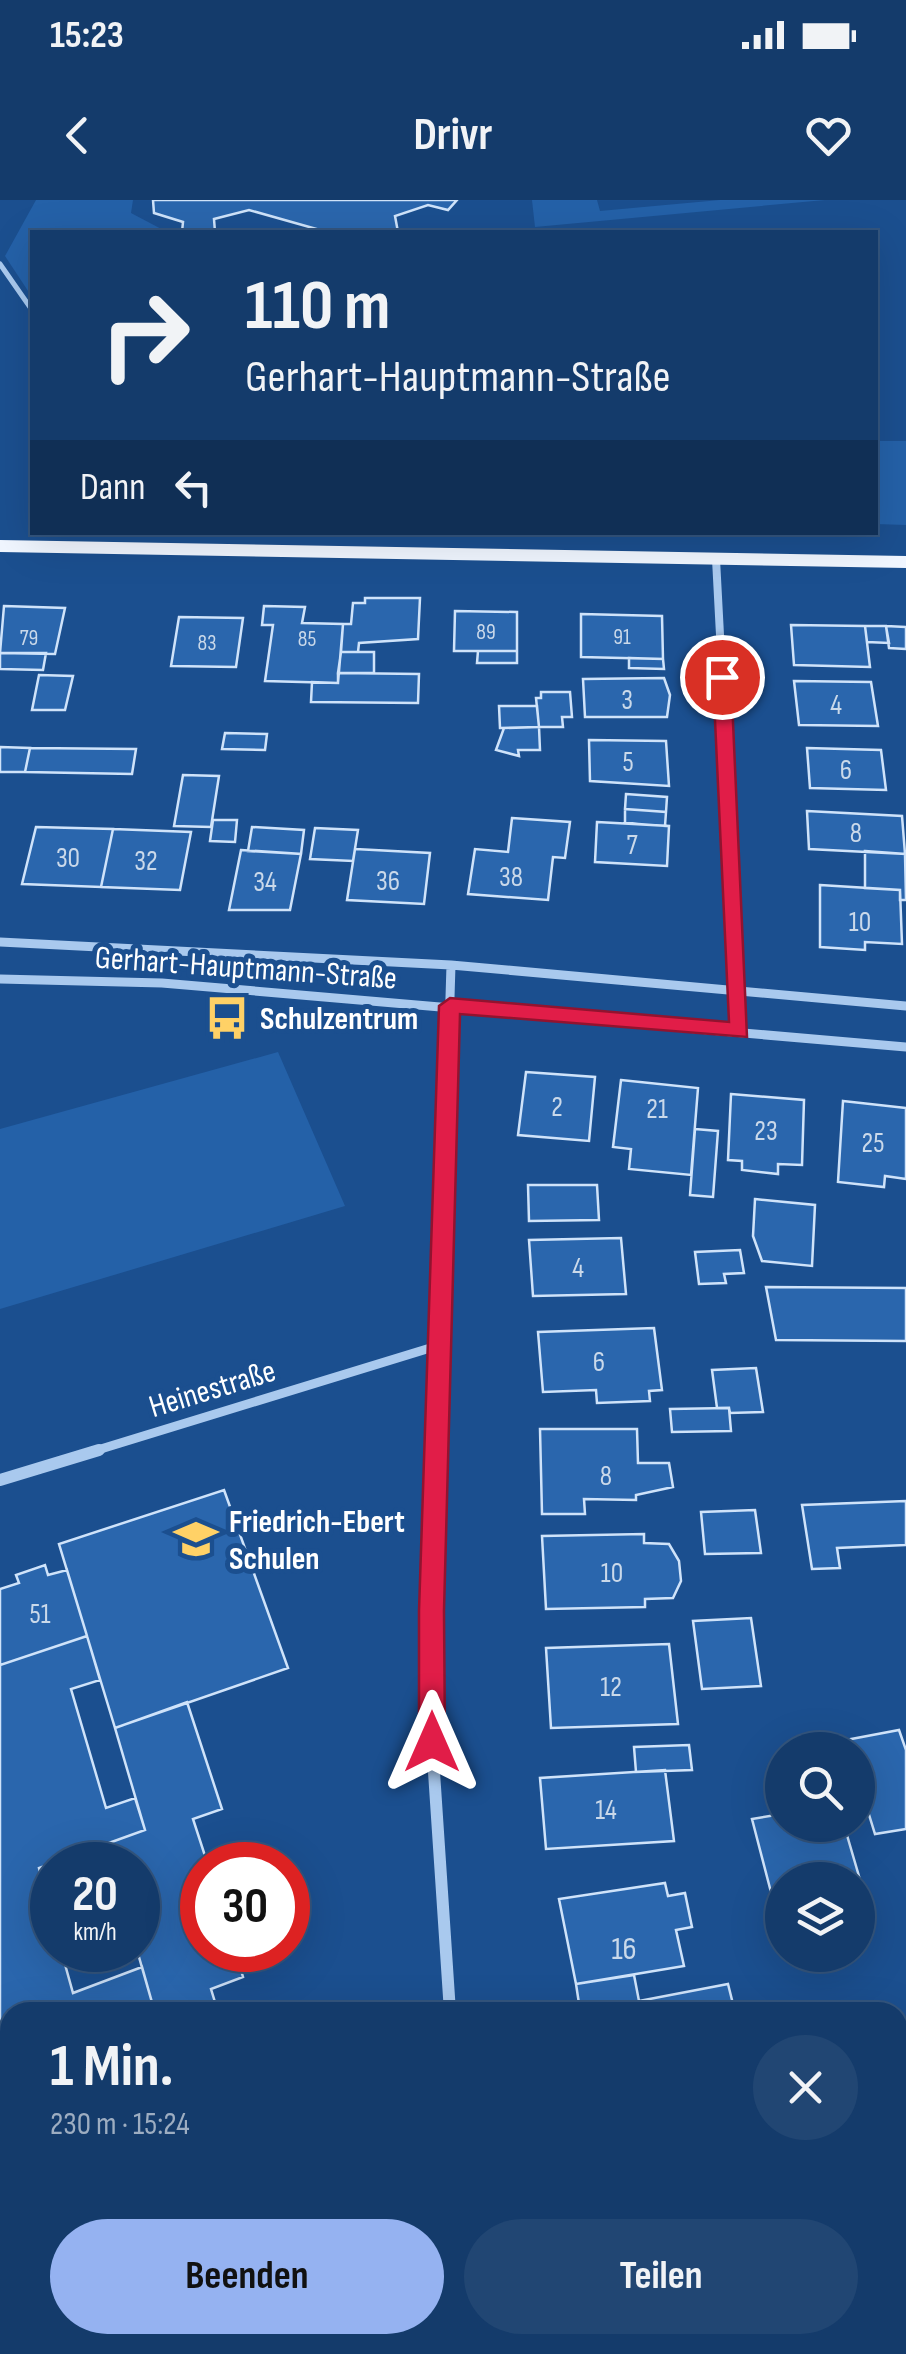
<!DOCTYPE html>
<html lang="de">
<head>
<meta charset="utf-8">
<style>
  body { margin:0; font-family:"Sofia Sans Condensed",sans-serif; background:#214673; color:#f1f3f6; height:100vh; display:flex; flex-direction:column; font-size:38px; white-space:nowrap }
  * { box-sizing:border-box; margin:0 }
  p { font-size:32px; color:#9dadc1 }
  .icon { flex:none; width:55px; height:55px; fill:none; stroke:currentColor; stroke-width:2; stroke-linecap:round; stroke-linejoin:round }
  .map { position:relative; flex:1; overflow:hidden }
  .drawer { position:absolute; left:0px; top:1802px; width:908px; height:352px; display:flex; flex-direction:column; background:#143b6b; border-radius:30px 30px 0 0; box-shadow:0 10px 40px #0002,0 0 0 2px #33557e }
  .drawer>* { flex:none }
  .banner { position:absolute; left:30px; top:30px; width:848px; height:305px; border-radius:0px; box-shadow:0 10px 40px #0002,0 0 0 2px #33557e; background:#143b6b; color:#f1f3f6; overflow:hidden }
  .controls { position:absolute; left:765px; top:1532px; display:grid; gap:20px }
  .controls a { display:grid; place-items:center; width:110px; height:110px; border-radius:50%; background:#143b6b; box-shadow:0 10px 40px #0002,0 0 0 2px #33557e; font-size:50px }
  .speed { position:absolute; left:30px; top:1642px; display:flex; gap:20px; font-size:50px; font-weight:700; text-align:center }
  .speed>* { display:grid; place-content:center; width:130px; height:130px; border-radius:50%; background:#143b6b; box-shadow:0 10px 40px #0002,0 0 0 2px #33557e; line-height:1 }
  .speed small { font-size:25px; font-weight:400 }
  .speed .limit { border:15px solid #d22; background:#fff; color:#111 }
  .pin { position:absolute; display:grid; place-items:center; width:85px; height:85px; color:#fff; margin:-42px; border:5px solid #fff; border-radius:50%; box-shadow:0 2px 10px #0007 }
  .me { position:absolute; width:110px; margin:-55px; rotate:0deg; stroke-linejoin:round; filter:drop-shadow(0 0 8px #0008) }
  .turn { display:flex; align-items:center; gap:35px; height:210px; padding:0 50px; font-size:45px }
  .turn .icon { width:130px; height:130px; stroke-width:2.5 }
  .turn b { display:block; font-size:70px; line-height:85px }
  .then { display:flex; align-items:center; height:95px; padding:0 50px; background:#0003; gap:20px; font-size:38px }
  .round { display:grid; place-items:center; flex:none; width:105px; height:105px; border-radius:52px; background:#214673 }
  .head { display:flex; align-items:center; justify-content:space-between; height:170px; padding:0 50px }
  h1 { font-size:60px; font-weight:700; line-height:75px }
  .button { display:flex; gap:20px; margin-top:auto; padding:20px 50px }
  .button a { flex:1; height:115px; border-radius:60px; background:#95b2f1; color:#111; font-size:40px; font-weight:700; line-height:115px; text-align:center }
  .button a+a { background:#214673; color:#f1f3f6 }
  .status { display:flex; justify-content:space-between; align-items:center; height:70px; padding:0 50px; background:#143b6b; direction:ltr }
  .status svg { height:28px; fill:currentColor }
  header { display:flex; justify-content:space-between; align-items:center; height:130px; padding:0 50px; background:#143b6b; font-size:45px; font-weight:700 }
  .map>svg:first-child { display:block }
  .green { fill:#2461a8 }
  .building { fill:#2a66ad; stroke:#cfe3fa; stroke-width:2.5 }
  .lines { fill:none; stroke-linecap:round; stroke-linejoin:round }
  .lane { stroke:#a9c9ee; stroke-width:5 }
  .street-far2 { stroke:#a9c9ee; stroke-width:8 }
  .street-far1 { stroke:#a9c9ee; stroke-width:9 }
  .street { stroke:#a9c9ee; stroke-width:12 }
  .primary { fill:#f0f6ff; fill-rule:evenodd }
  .route { fill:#e11d48; stroke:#92132f; stroke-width:2.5 }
  .labels { text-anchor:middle; stroke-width:10; stroke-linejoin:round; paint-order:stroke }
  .far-number-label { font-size:22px; fill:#cad9ea }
  .number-label { font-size:28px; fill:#cad9ea }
  .street-label { font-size:32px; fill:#fff; stroke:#1b4f8f }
  .poi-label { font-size:32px; font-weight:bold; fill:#fff; stroke:#1b4f8f; text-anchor:start }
  .near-number-label { font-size:32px; fill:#cad9ea }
</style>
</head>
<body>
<div class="status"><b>15:23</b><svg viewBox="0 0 49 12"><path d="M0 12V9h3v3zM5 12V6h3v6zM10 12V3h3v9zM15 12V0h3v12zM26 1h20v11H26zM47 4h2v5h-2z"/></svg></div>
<header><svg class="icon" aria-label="back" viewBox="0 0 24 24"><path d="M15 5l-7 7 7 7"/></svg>Drivr<svg class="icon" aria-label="heart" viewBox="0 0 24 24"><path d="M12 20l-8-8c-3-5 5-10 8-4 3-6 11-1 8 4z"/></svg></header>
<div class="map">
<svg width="906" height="2154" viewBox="0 0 906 2154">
  <rect width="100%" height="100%" fill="#1b4f8f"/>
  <path class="green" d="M36 0H133L131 13 167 32H32V97L5 56Z
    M532 0H597L600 11 720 0H825L535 27Z
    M875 241H906V325L875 324Z
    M278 852 345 1006 0 1109V929Z"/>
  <path class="building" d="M153 0H457L448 10 428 5 395 16 398 32H327L249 10 214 19 215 32H182L183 22 154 13Z
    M365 398H420L418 439 359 443 358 452H341L343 424H351L353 403H365Z
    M4 406 65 408 55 454 0 453Z
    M264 406 305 407 302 423 343 424 338 483 265 481 273 425H262Z
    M455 411 517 412V451H454Z
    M581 414 662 416 663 459 581 457Z
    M179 417 243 418 236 467 171 466Z
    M791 425 865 426 870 467 794 465Z
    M865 426H886L889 443 867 442Z
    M886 426 906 427V449L889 448Z
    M478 451H517V463H477Z
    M341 452H374V473H338Z
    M0 453H46L43 470 0 469Z
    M629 458 663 459 664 469 629 468Z
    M338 473 419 474 418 503 311 502 312 482 338 483Z
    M39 475 73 476 65 510H32Z
    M664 478 670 495 667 517H585L583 479Z
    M794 481 871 482 878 526 799 525Z
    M541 492H570L572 517H562L563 527H539L536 498H541Z
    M499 506H537L539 527 500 528Z
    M539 527 540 550H518L519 556 496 550 504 528Z
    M225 533 267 534 265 550 222 549Z
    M589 540 666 541 669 586 590 581Z
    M0 547 30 548 25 572H0Z
    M30 548 136 549 132 574 25 572Z
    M807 548 881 550 886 590 810 588Z
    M183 575 219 576 211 627 174 626Z
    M626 594 667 597 666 612 625 609Z
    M625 609 666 612 665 626 625 623Z
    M807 611 902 616 905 654 809 649Z
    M512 618 570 622 565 658 553 657 548 700 468 694 475 649 508 652Z
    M213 620H237L235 642 210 641Z
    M597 622 669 626 667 666 595 662Z
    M36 627 113 629 101 687 22 684Z
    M252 627 304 630 301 654 248 651Z
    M315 628 358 630 353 661 310 659Z
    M113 629 191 632 180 690 101 687Z
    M355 649 430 653 424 704 347 700Z
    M241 650 301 654 290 710H229Z
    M865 651 905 654 906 700H900V690L865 688Z
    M820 685 900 690 902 744 865 742V750L820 747Z
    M526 872 595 877 589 941 518 935Z
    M621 880 698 888 691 975 629 969 631 949 613 947Z
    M731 894 804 900 802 965 778 964V974L742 970V961L728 960Z
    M843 901 906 908V979L885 976 884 987 838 982Z
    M695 929 718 931 713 997 690 995Z
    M528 985H597L599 1020 529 1021Z
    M755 999 815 1005 812 1066 762 1061 753 1036Z
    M621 1038 626 1094 533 1096 529 1040Z
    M740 1050 744 1073 724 1074 726 1083 699 1084 695 1052Z
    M766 1087 906 1088V1141L776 1140Z
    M654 1128 662 1190 649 1191 650 1201 597 1203 596 1190 543 1192 538 1132Z
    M756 1168 763 1212 730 1213 729 1208H717L712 1170Z
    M729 1208 731 1231 672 1232 670 1209Z
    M540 1229H637L638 1263H669L673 1287 636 1295V1300L584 1299 585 1314H542Z
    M224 1290 288 1468 115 1528 59 1344Z
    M906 1301V1345L837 1348 840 1368 812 1369 802 1305Z
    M755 1310 761 1353 705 1354 701 1312Z
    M644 1334V1343L669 1344 679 1361 681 1381 673 1398 645 1399V1407L546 1409 542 1336Z
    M45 1365 48 1375 67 1370 87 1436 0 1465V1389L19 1383 16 1375Z
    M751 1418 761 1486 702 1489 693 1421Z
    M87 1436 100 1480 71 1489 106 1608 135 1598 145 1630 39 1668 52 1717V1750H61L73 1793 142 1767 153 1806 135 1812H10V1990L0 1948V1465Z
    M669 1444 678 1524 551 1528 546 1448Z
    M187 1502 222 1609 193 1619 208 1665H202V1750H235L243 1777 211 1789 218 1812H135L153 1806 137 1750 138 1665H112L106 1644 145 1630 115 1528Z
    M899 1530 906 1550V1629L875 1634 858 1579V1550H849L846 1540Z
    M846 1540 849 1550H817L815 1545Z
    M689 1545 692 1570 636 1572 634 1547Z
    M665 1570 674 1641 546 1649 540 1578Z
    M782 1614V1625H844L868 1707 858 1709V1680H782L779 1723 752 1619Z
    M665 1683 668 1696 685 1693 692 1727 676 1730 684 1766 576 1784 559 1699Z
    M634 1775 639 1801 580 1810 576 1784Z
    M728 1784 735 1812H641L639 1801Z
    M906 1996V2154H883L881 2145H898V1998Z
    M10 2015V2145H124L127 2154H0V2019Z
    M176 2145H279L282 2154H179Z
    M610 2145H662L619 2154H612Z"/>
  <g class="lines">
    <path class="lane" d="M0 64 32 110"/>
    <path class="street-far2" d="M716 359 726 549"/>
    <path class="street-far1" d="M726 546 740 831
      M0 742 451 765 906 806
      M0 779 162 783 906 847
      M91 1252 440 1145
      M436 1252 451 765"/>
    <path class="street" d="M436 1250 432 1542 450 1812
      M0 1280 99 1250
      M898 1920 906 1919
      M504 2145 506 2154"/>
    <path class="primary" d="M0 340 906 356V368L0 352Z"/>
  </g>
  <path class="route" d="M722 471 731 477 747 837 460 814 444 1411 445 1542 442 1551 432 1555 423 1551 419 1542V1411L439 806 450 798 729 822 713 477Z"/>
  <defs>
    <g id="bus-bare" transform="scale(3.45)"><path d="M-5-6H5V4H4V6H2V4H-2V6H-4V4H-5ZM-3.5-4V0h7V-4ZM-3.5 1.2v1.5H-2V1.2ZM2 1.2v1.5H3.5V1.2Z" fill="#ffd166" stroke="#1b4f8f" stroke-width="2.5" paint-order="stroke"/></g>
    <g id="school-bare" transform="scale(3.45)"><path d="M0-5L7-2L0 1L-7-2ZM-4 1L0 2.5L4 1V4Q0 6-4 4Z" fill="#ffd166" stroke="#1b4f8f" stroke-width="2.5" paint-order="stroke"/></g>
  </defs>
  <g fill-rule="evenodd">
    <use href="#bus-bare" x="227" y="818"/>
    <use href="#school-bare" x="196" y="1339"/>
  </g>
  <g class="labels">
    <g class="far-number-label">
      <text x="486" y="439">89</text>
      <text x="622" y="444">91</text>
      <text x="29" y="445">79</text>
      <text x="307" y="446">85</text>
      <text x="207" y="450">83</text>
    </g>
    <g class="number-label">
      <text x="627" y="509">3</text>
      <text x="836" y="514">4</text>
      <text x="628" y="571">5</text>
      <text x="846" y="579">6</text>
      <text x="856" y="642">8</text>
      <text x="632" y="654">7</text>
      <text x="68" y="667">30</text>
      <text x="146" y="670">32</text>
      <text x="511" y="686">38</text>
      <text x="388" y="690">36</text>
      <text x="265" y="691">34</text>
      <text x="860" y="731">10</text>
      <text x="557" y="916">2</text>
      <text x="657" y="918">21</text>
      <text x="766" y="940">23</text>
      <text x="873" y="952">25</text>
      <text x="578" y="1077">4</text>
      <text x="599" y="1171">6</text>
      <text x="606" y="1285">8</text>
      <text x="612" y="1382">10</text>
      <text x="40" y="1423">51</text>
      <text x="611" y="1496">12</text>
      <text x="606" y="1619">14</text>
    </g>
    <g class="street-label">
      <text transform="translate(246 767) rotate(4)" y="11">Gerhart-Hauptmann-Straße</text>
      <text transform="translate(212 1188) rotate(-17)" y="11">Heinestraße</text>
    </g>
    <g class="poi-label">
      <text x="260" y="829">Schulzentrum</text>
      <text x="229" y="1332">Friedrich-Ebert<tspan x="229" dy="37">Schulen</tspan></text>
    </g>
    <g class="near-number-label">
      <text x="624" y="1759">16</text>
    </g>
  </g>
</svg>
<div class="controls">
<a><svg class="icon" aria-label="search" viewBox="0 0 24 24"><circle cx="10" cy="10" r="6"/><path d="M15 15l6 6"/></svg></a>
<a><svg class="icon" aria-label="layers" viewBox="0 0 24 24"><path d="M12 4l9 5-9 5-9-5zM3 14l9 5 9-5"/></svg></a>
</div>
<div class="speed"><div>20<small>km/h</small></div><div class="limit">30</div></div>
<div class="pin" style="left:722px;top:477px;background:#d93025"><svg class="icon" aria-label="arrive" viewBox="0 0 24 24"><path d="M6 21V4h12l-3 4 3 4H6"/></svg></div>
<svg class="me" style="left:432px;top:1542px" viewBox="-20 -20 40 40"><path d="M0-17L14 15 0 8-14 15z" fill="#e11d48" stroke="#fff" stroke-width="4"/></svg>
<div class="banner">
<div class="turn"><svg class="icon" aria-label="right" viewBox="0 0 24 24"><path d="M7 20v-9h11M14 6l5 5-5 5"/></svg><div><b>110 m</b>Gerhart-Hauptmann-Straße</div></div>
<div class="then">Dann<svg class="icon" aria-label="left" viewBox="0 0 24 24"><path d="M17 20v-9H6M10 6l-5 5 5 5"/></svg></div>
</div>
<section class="drawer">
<div class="head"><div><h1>1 Min.</h1><p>230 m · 15:24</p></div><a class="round"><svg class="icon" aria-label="close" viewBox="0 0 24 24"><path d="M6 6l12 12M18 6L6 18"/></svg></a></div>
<div class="button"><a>Beenden</a><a>Teilen</a></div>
</section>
</div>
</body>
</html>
